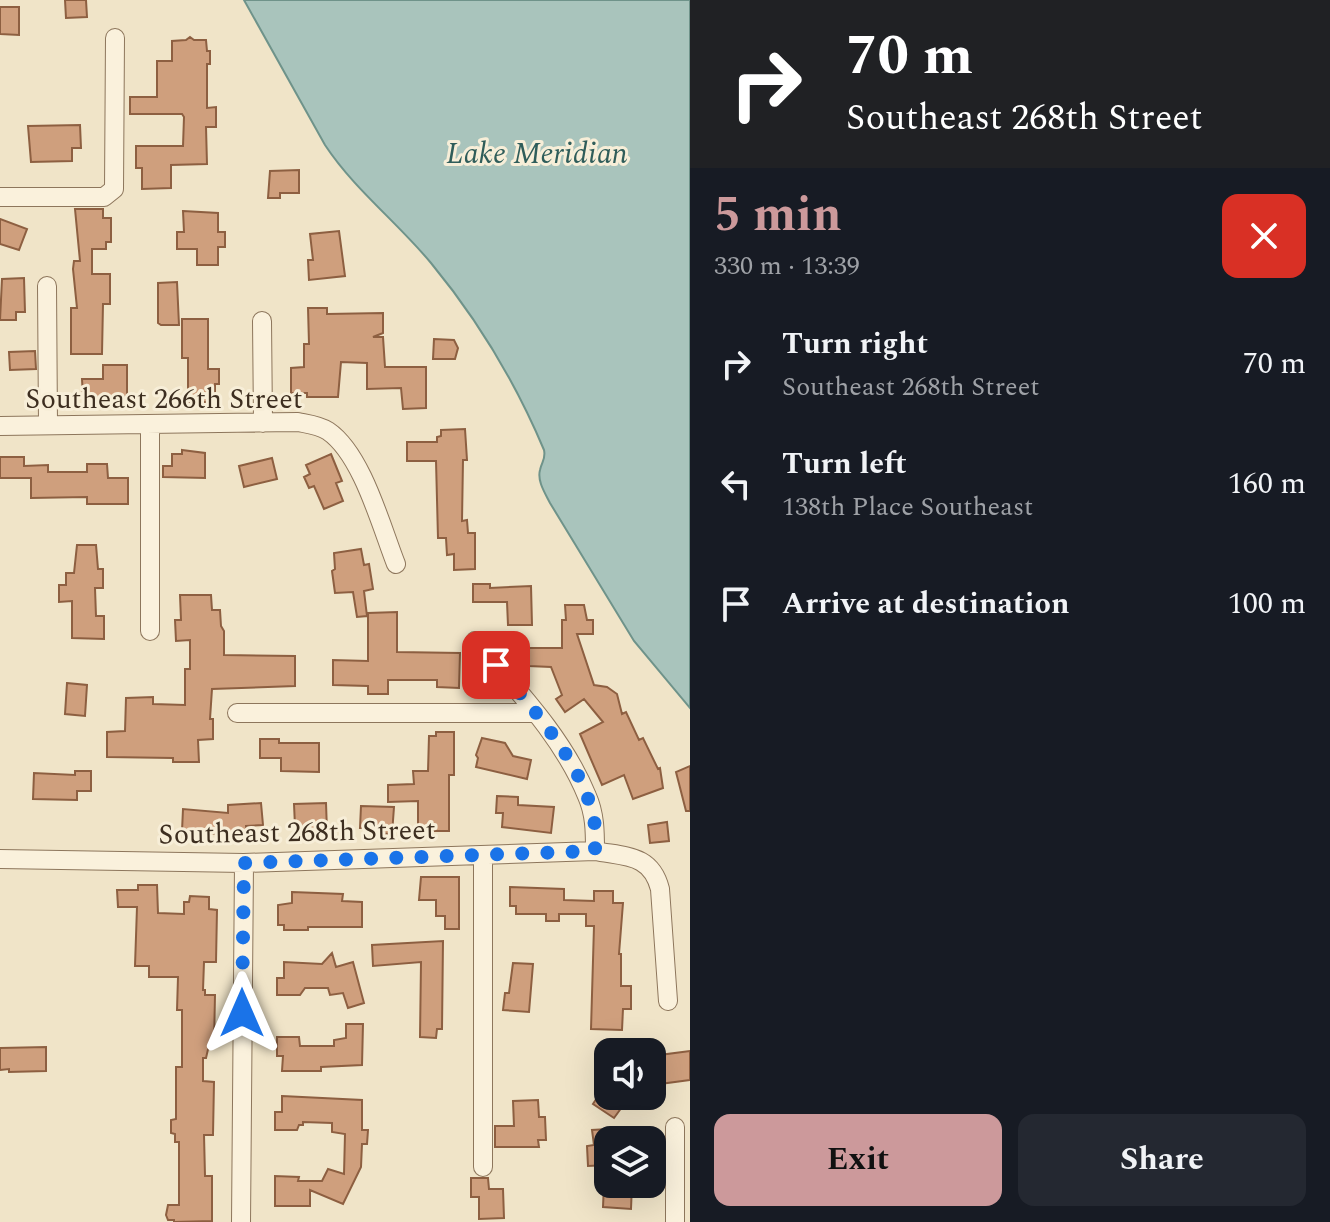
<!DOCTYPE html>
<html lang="en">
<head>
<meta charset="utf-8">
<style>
  body { margin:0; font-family:Spectral,serif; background:#242831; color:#f1f3f6; height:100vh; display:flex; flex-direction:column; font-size:30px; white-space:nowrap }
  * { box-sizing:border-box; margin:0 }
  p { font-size:26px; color:#9ea1a6 }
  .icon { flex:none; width:44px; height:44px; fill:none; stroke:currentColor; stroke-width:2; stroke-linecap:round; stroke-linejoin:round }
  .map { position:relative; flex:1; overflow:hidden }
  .panel { display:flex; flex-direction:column; background:#171b24; width:640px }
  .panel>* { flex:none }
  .guide { background:#202124; color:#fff; overflow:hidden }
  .controls { position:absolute; left:594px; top:1038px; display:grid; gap:16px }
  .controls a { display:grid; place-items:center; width:72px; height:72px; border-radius:16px; background:#171b24; box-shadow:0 8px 32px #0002; font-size:40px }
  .pin { position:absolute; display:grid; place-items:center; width:68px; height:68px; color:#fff; margin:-34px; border-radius:16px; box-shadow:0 4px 12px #0006 }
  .me { position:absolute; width:88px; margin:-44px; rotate:0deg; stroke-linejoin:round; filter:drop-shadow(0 0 6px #0008) }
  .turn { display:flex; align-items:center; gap:28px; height:168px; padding:0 24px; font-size:36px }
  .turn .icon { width:104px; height:104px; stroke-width:2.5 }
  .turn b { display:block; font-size:56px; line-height:68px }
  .round { display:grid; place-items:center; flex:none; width:84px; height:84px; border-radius:16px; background:#242831 }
  .headline { display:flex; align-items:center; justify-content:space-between; height:136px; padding:0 24px }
  h1 { font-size:48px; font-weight:700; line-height:60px; color:#cc999b }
  .primary-button { display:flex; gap:16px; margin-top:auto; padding:16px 24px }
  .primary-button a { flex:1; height:92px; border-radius:16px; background:#cc999b; color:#111; font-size:32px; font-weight:700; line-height:92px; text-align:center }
  .primary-button a+a { background:#242831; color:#f1f3f6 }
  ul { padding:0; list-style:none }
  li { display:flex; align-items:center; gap:24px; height:120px; padding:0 24px }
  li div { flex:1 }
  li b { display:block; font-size:30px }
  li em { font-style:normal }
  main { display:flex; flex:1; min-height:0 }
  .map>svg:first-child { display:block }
  .water { fill:#a9c4bc; stroke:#6f938a; stroke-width:2 }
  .building { fill:#cf9f7d; stroke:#8d5f41; stroke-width:2 }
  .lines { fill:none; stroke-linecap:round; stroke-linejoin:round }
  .minor-casing { stroke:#8d765c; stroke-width:20 }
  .minor { stroke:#faf1dc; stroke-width:18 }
  .route { stroke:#1a73e8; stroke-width:14; stroke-dasharray:0 25.2 }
  .labels { text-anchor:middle; stroke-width:6; stroke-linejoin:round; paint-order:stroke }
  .street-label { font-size:28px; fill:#3d2e20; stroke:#f7eed8 }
  .water-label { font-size:30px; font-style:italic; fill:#2f5d5a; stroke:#f7eed8 }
</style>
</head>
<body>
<main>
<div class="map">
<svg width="690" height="1222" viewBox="0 0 690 1222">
  <rect width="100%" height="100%" fill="#f0e4c8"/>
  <path class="water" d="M244 0H690V708L634 641 550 503C545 493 537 481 540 470 542 461 546 459 544 450 515 381 478 320 431 263 397 222 354 189 325 145Z"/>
  <path class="building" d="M86 0 87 17 66 18 65 0Z
    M0 7H19V35L0 34Z
    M190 37 194 40H206L207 51H210V64H207V108L216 107V127H206L207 164 171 165V188L142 189V168H136V146H183L184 117 182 114H130V97H157V61H172V41L186 40Z
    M80 125 81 148H72V161L31 162 28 126Z
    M299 170V193H280V198H268L270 171Z
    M75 209H103V218H111V242H106V249H92V274H110V304H103L102 354H71V308H77L73 269 74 261H80Z
    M183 211 218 213V232H225V247H218V265H197V249H177V232H184Z
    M0 219 27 229 19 250 0 244Z
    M339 231 345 276 309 280 308 260H313L310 234Z
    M24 278 25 312H16V320H0L2 279Z
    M177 282 179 325H161L158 323V283Z
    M308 308H327V314L383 313V333L373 337H383L385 367H426V408L403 409 401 388 367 389V363L341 362 338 397H307V393H291V368L304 367V344H309Z
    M182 319H208V369H219V384H215V402H188V358H182Z
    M434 339 454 340 458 348 455 359H433Z
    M35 351 36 369 10 370 9 352Z
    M103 365H127V396L83 398 82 379H103Z
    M465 429 467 460H463L462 521 467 520 468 533H475V569L454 570V554L447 555 446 538H438L436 461H407V442H437V437L441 436V430Z
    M182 450 205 453V478L163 477V466H172V454H182Z
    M331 454 342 481 336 483 343 501 324 509 314 486 309 488 304 477 310 474 306 465Z
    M0 457H24V466L48 465V472H87V464H107L108 478H128V504H87V497L31 498V478H0Z
    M272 458 277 479 244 487 239 466Z
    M77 545H96L98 569H103V588H95L96 616H104V639L72 638V601L59 602V585H66V573H74Z
    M361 549 364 565 369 564 373 589 364 591 367 616 357 617 353 592 335 593 332 571 335 569 334 553Z
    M473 584H490V588L531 586 532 625H508L507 602H473Z
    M180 595H211L212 610H220L221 626 224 631V655L295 656V686L212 689 210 719H213V739L198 740 199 762H173V758L107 757V732L125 731 126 698 153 697V704L185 705V669H190V640L176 641 175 620H181Z
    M565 605H584L587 620H593V634H577L594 685 607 687 617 694 622 714 626 712 639 740 643 738 658 769 660 768 663 788 633 799 624 775 602 785 580 734 603 722 584 699 565 712 556 699 562 695 551 667 529 666V648H562V620H566Z
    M397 612V652L460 653 459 688 437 687V680H388V694H368V686L333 685V660L368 661V613Z
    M67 683 87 685 85 716 65 714Z
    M436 732H454V775H449V831H434V826H418V801L388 802V785L414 784 413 771H428L429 736H436Z
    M482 738 505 743 513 756 531 760 527 779 476 767 478 758 476 755Z
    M260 739H279V743H319V772L281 771V758H260Z
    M690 766V811H686L676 772Z
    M75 771H91V791H77V800L33 799 34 773 75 775Z
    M497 796 518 797V805L554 807 551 833 502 827 503 813H496Z
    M261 803 263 825 246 826V836L182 831 183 809 228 813V805Z
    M326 803 327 831H311L310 826H295L294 804Z
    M361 806 394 807 392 834 376 833V828H360Z
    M667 822 669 841 650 843 648 825Z
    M421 877H459V929H445V916H436V900H419Z
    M138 885H157L158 913 184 914V902H189L190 896 209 897V909L217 910 216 962H204L203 990H205V995H215L214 1044 209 1045 206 1058H203V1081L214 1082 213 1135H204L205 1176H212V1221L174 1222V1220H168L166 1215 168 1205H179V1142H175V1134L171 1133V1120L176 1119V1067H182V1010H177L178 977H149V966H135L137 907H118L117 890H138Z
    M510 887 564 889V900L594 901V891H613V903H623L619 954H621V986H631V1009H623L622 1030 591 1029 594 926H586V914H559V921H546V914H516V906H510Z
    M292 892 343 894 342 901 362 902V927H308V930H284V925H278V905L292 903Z
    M443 941 442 1029H437L436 1038 420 1037 421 962 373 966 372 945Z
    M332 953 336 967 353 962 364 1003 348 1008 343 993 330 995 328 988H305L300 995H277V978H284V962L322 964Z
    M513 963 533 964 529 1012 503 1010 505 993H509Z
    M346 1024H363L362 1065 321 1067V1071H282L283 1056H277V1037H299L300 1046H334V1040L346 1038Z
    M46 1047V1071L9 1072V1069L0 1070V1048Z
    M690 1051V1080L652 1085V1058L660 1057V1055Z
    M608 1081V1096H630L614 1118 593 1104Z
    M282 1096 362 1100V1130H368L367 1144H362L361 1167 343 1204 310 1190V1206H275V1176L299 1177 298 1181H322L328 1169 344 1174 345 1134 332 1132V1123L303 1122V1125H299L297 1130H275V1112H282Z
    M538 1100 539 1117H545L546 1140H538L539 1147H495V1126H514L513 1101Z
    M608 1129V1165L588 1166 587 1146 594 1145 592 1130Z
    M471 1178H488L489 1189H503L504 1218 479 1219V1197H471Z
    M604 1184H632L631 1209 603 1207Z"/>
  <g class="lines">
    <g class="minor-casing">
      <path id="minor" d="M0 197H104L114 189 115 38
        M47 286 48 425
        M262 321 263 423
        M150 424V631
        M0 426 298 422C308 424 319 425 328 431 362 454 381 526 396 564
        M475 641C516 689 563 737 587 796 595 814 595 832 595 851 626 857 651 854 660 889L668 1001
        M237 713H536
        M0 859 244 863 595 851
        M675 1127V1222
        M483 1167V856
        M241 1222 244 863"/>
    </g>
    <use href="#minor" class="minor"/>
  </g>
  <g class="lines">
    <path class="route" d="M242 1013 244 863 595 851C595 841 596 830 594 820 583 763 532 708 496 665"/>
  </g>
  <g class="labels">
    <g class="street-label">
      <text x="164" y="408">Southeast 266th Street</text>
      <text transform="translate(297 831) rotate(-1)" y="10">Southeast 268th Street</text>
    </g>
    <g class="water-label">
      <text x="537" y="163">Lake Meridian</text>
    </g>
  </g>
</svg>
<div class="controls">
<a><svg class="icon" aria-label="sound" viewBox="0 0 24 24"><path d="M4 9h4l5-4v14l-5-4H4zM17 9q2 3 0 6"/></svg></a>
<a><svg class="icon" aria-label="layers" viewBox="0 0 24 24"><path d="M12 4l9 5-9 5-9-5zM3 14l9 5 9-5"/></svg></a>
</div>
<div class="pin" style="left:496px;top:665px;background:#d93025"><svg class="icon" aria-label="arrive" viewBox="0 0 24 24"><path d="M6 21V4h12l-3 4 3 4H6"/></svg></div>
<svg class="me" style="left:242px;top:1013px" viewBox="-20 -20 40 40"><path d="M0-17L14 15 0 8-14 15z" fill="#1a73e8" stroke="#fff" stroke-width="4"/></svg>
</div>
<section class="panel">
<div class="guide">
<div class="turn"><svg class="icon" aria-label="right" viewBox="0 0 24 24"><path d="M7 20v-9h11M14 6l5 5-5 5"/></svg><div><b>70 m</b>Southeast 268th Street</div></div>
</div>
<div class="headline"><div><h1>5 min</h1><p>330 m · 13:39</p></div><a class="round" style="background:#d93025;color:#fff"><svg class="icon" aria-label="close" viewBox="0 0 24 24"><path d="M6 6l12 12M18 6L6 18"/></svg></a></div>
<ul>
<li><svg class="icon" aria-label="right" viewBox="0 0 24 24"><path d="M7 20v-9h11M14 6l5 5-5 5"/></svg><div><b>Turn right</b><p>Southeast 268th Street</p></div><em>70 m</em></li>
<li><svg class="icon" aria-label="left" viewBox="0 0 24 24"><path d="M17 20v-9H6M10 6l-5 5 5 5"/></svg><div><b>Turn left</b><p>138th Place Southeast</p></div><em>160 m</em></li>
<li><svg class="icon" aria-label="arrive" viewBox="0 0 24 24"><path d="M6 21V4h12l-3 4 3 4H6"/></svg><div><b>Arrive at destination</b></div><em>100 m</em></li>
</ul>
<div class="primary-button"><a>Exit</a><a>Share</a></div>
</section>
</main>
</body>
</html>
